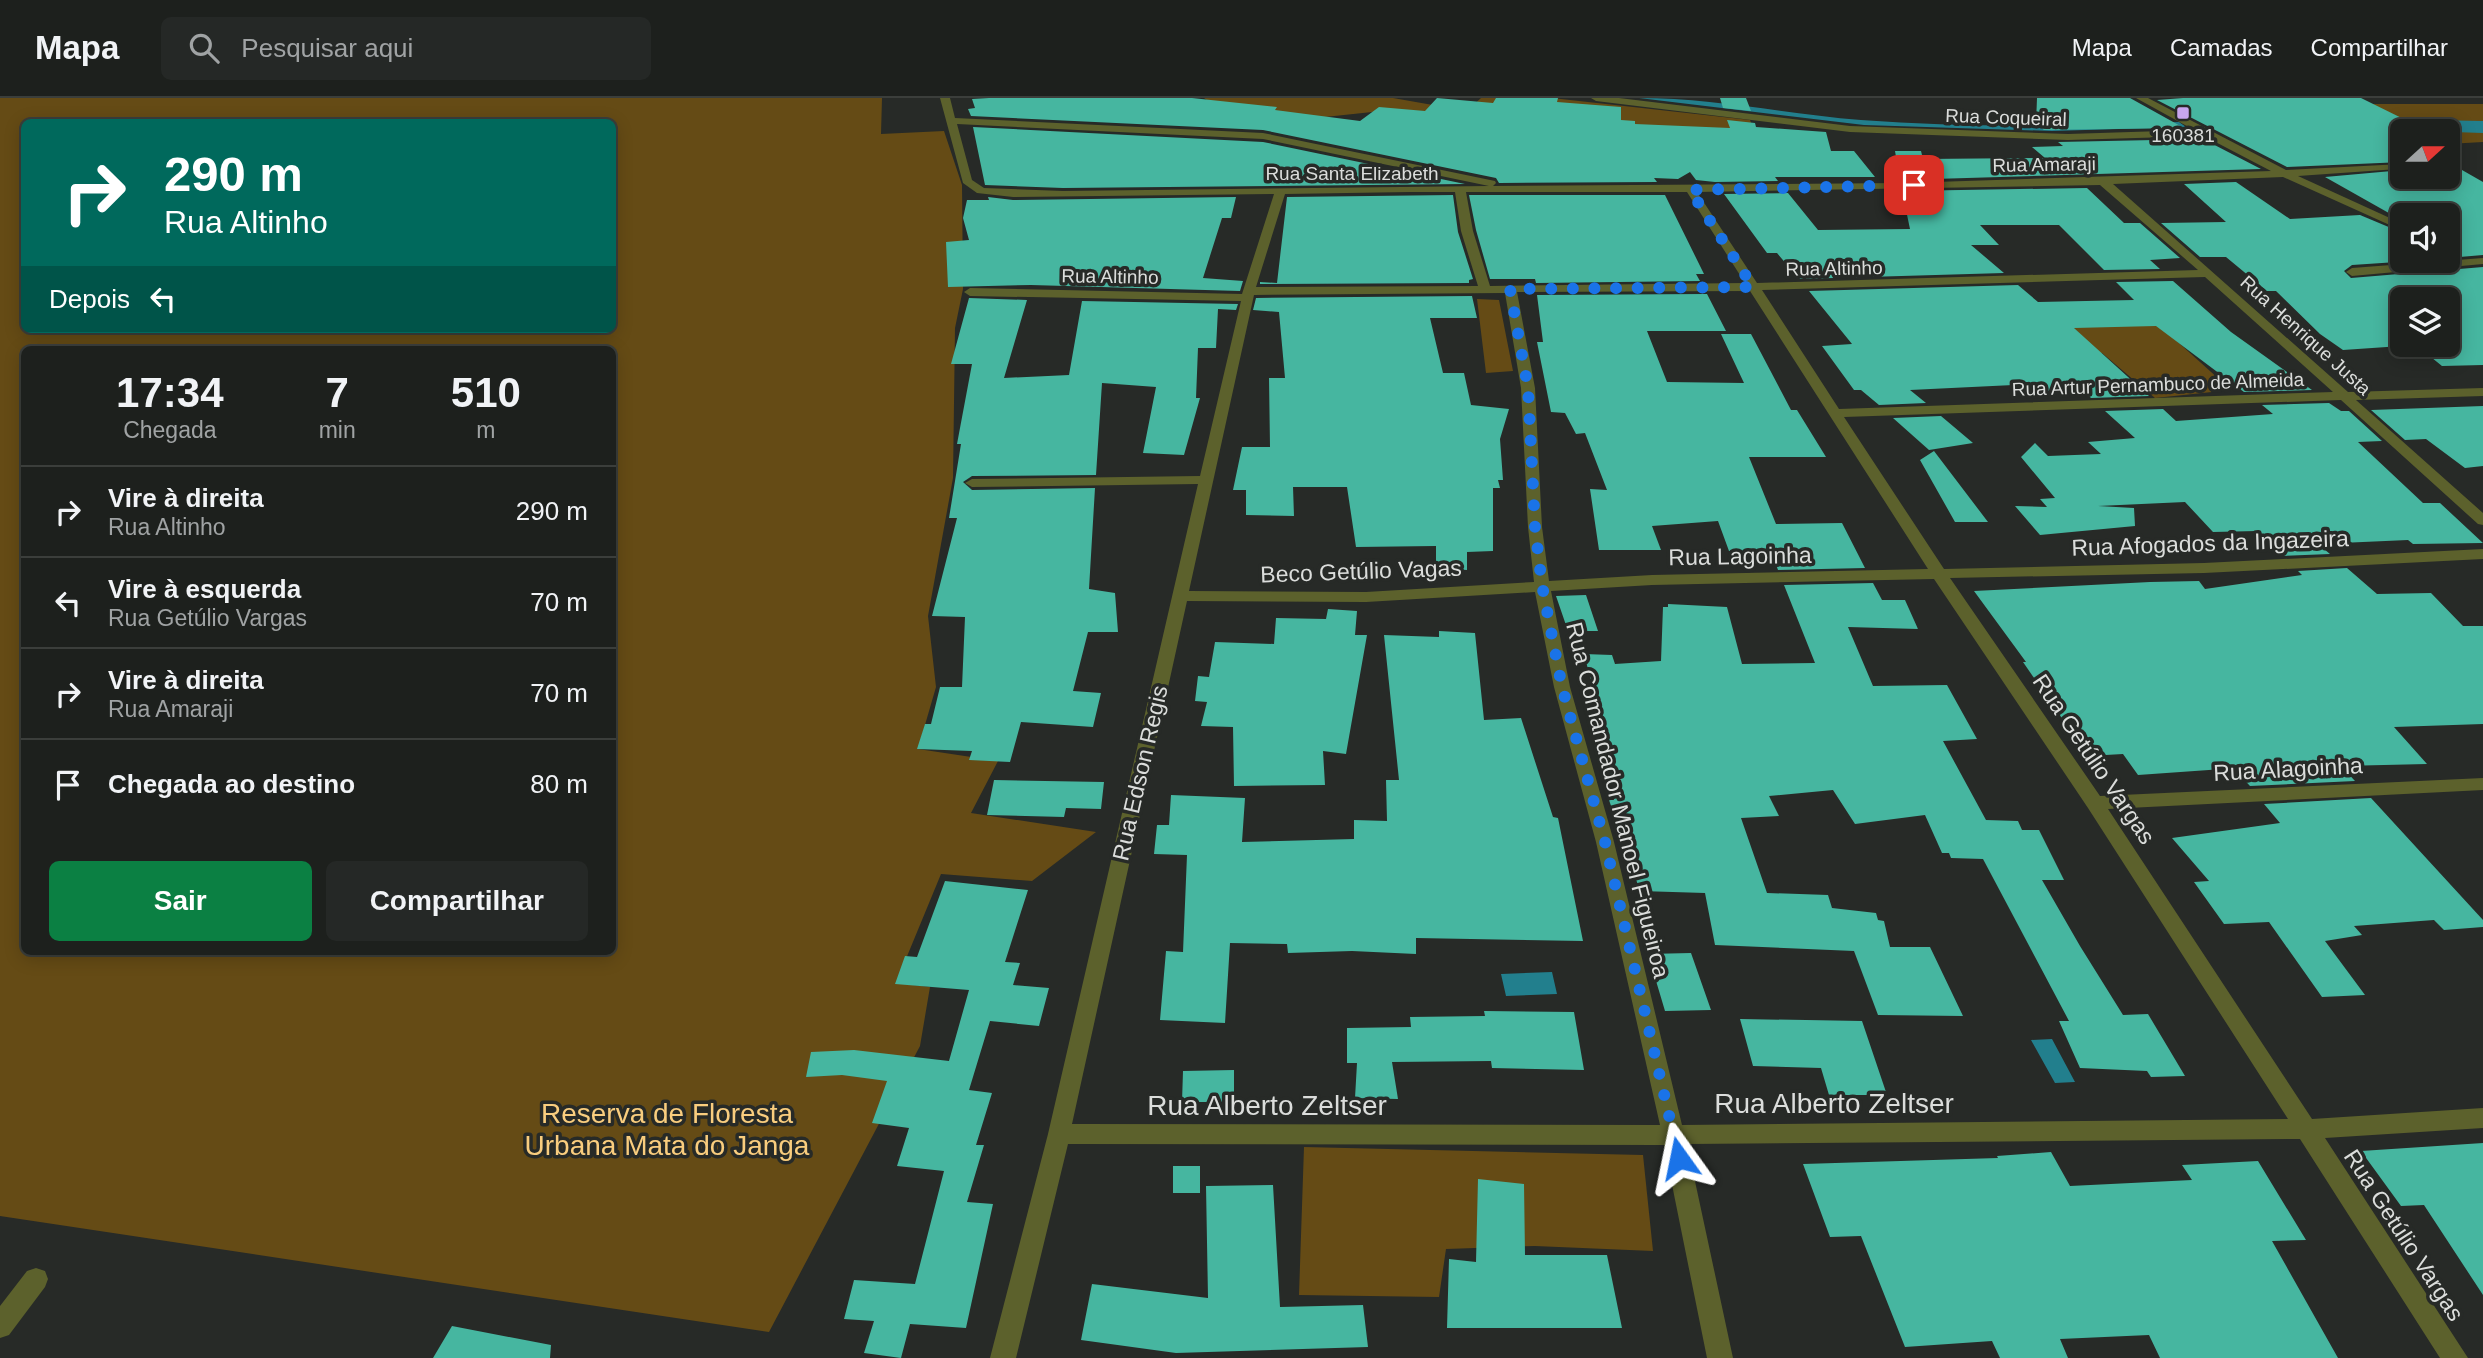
<!DOCTYPE html>
<html lang="pt">
<head>
<meta charset="utf-8">
<style>
  body { margin:0; font-family:Helvetica,sans-serif; background:#252826; color:#f1f3f6; height:100vh; display:flex; flex-direction:column; font-size:26px; white-space:nowrap }
  * { box-sizing:border-box; margin:0 }
  p { font-size:23px; color:#a0a3a4 }
  .icon { flex:none; width:38px; height:38px; fill:none; stroke:currentColor; stroke-width:2; stroke-linecap:round; stroke-linejoin:round }
  .map { position:relative; flex:1; overflow:hidden }
  .panel { position:absolute; left:21px; top:248px; width:595px; height:609px; display:flex; flex-direction:column; background:#1d201d; border-radius:10px; box-shadow:0 4px 18px #0003,0 0 0 2px #3b3e3b }
  .panel>* { flex:none }
  .hud { position:absolute; left:21px; top:21px; width:595px; height:214px; border-radius:10px; box-shadow:0 4px 18px #0003,0 0 0 2px #3b3e3b; background:#00695c; color:#fff; overflow:hidden }
  .needle { width:46px; rotate:69deg }
  .fabs { position:absolute; left:2390px; top:21px; display:grid; gap:14px }
  .fabs a { display:grid; place-items:center; width:70px; height:70px; border-radius:10px; background:#1d201d; box-shadow:0 4px 18px #0003,0 0 0 2px #3b3e3b; font-size:35px }
  .pin { position:absolute; display:grid; place-items:center; width:60px; height:60px; color:#fff; margin:-30px; border-radius:14px; box-shadow:0 4px 10px #0006 }
  .me { position:absolute; width:77px; margin:-38px; rotate:348deg; stroke-linejoin:round; filter:drop-shadow(0 0 5px #0008) }
  .turn { display:flex; align-items:center; gap:24px; height:147px; padding:0 28px; font-size:32px }
  .turn .icon { width:91px; height:91px; stroke-width:2.5 }
  .turn b { display:block; font-size:49px; line-height:60px }
  .then { display:flex; align-items:center; height:66px; padding:0 28px; background:#0003; gap:14px; font-size:26px }
  .eta { display:flex; justify-content:space-evenly; align-items:center; height:119px; text-align:center }
  .eta b { font-size:42px; font-weight:600; line-height:49px }
  .action { display:flex; gap:14px; margin-top:auto; padding:14px 28px }
  .action a { flex:1; height:80px; border-radius:10px; background:#0b8043; color:#fff; font-size:28px; font-weight:600; line-height:80px; text-align:center }
  .action a+a { background:#252826; color:#f1f3f6 }
  ul { padding:0; list-style:none }
  li { display:flex; align-items:center; gap:21px; height:91px; padding:0 28px; border-top:2px solid #3b3e3b }
  li div { flex:1 }
  li b { display:block; font-size:26px }
  li em { font-style:normal }
  header { display:flex; align-items:center; gap:42px; box-sizing:border-box; height:98px; padding:0 35px; background:#1d201d; border-bottom:2px solid #3b3e3b }
  header strong { font-size:33px }
  nav { display:flex; gap:38px; margin-inline-start:auto; font-size:24px }
  .search { width:490px; height:63px; background:#252826; display:flex; align-items:center; gap:18px; box-sizing:border-box; padding:0 24px; border-radius:10px; color:#a0a3a4; font-size:26px }
  .map>svg:first-child { display:block }
  .green { fill:#654b15; fill-rule:evenodd }
  .water { fill:#227f8d }
  .lines { fill:none; stroke-linecap:round; stroke-linejoin:round }
  .canal { fill:#227f8d; fill-rule:evenodd }
  .building { fill:#46b6a0; fill-rule:evenodd }
  .street { fill:#5c612c; fill-rule:evenodd }
  .route { stroke:#1a73e8; stroke-width:12; stroke-dasharray:0 21.6 }
  .poi-dot { fill:#c8a6ef; stroke:#272a27; stroke-width:2.5 }
  .labels { text-anchor:middle; stroke-width:7; stroke-linejoin:round; paint-order:stroke }
  .far-street-label { font-size:19px; fill:#dbdddb; stroke:#272a27 }
  .far-poi-label { font-size:19px; fill:#dbdddb; stroke:#272a27 }
  .street-label { font-size:23px; fill:#dbdddb; stroke:#272a27 }
  .near-street-label { font-size:28px; fill:#dbdddb; stroke:#272a27 }
  .near-park-label { font-size:28px; fill:#f9cd7e; stroke:#272a27 }
</style>
</head>
<body>
<header>
<strong>Mapa</strong>
<div class="search"><svg class="icon" aria-label="search" viewBox="0 0 24 24"><circle cx="10" cy="10" r="6"/><path d="M15 15l6 6"/></svg>Pesquisar aqui</div>
<nav><a>Mapa</a><a>Camadas</a><a>Compartilhar</a></nav>
</header>
<div class="map">
<svg width="2483" height="1260" viewBox="0 0 2483 1260">
  <rect width="100%" height="100%" fill="#272a27"/>
  <path class="green" d="M0 0H882L881 36 944 33 962 87 963 191 955 230 953 380 928 518 936 589 918 651 998 663 971 715 1096 734 1032 783 941 776 896 885 930 889 920 948 769 1234 0 1118ZM24 24H612V231H24ZM24 252H612V854H24Z
    M1204 0H1393L1467 13 1481 0H1552L1750 22 1755 34 1391 12 1306 21 1213 7Z
    M2289 0 2348 6H2483V44L2448 46V33H2403Z
    M1477 201 1499 202 1513 273 1486 275Z
    M2067 225 2159 227 2231 292 2155 300 2102 255 2066 254 2079 235Z
    M1304 1049 1643 1057 1653 1153 1535 1148 1446 1151 1439 1199 1299 1197Z"/>
  <path class="water" d="M1639 0C1713 0 1787 16 1861 22 1966 30 2073 28 2179 24L2186 29 2052 33 1864 27Z
    M1552 874 1557 896 1506 898 1501 876Z
    M2052 941 2075 984 2055 985 2031 942Z"/>
  <g class="lines">
    <path class="canal" d="M2370 21 2483 23V35L2363 31 2360 27 2363 23Z"/>
  </g>
  <path class="building" d="M989 0H1192L1277 9 1275 12 1360 23 1379 9 1425 13 1437 0 1493 5 1496 0H1558L1557 4 1621 9V22L1635 23V26L1730 30 1727 22 1755 25 1756 29 1826 34 1831 53H1854L1875 79H1775L1778 83 1715 84 1696 82 1690 74 1678 81 1654 80 1657 84 1499 85 1496 80 1263 32 971 18 968 11 975 10 972 1Z
    M1720 0H1746L1751 13 1723 10Z
    M2037 0H2130L2184 30 2044 32 2036 26Z
    M2183 0H2361L2428 33H2403V64L2287 69 2157 2Z
    M973 29 1263 44 1465 86 1063 90 985 87Z
    M2203 41 2261 71 1900 82 1895 53H1921L1923 61 2045 60 2032 49 2063 48 2058 44Z
    M2448 64 2483 84V157L2448 160V117H2403V123L2325 79 2403 72V79H2448Z
    M2236 84 2290 121 2360 117 2403 135V163H2412L2352 167 2344 173 2351 180 2483 169V267L2442 268 2416 247 2343 252 2320 236 2276 193H2267L2226 159H2200L2161 125 2226 124 2184 86ZM2403 201H2448V247H2403Z
    M2087 90 2124 125H2140L2180 160 2150 162 2160 171 2104 172 2059 127H1980L1999 147H1971L2004 175 1799 181 1777 155H1767L1724 96 1788 95 1818 132 1910 131 1902 93Z
    M1453 97 1458 134 1473 181 1469 182V185L1260 186V184L1277 185 1287 99Z
    M1469 97H1665L1704 176H1696L1700 183 1536 185 1535 181H1490L1476 132Z
    M988 99 1013 102 1236 99 1231 120H1222L1203 180 1243 183 1240 193 1031 187 948 189 946 144 969 142 963 120 967 102H989Z
    M2173 183 2231 234 2312 292 2244 294 2156 228 2074 230 2149 298 2091 300 2083 292 2042 294 2035 286 1910 292 1926 305 1879 307 1861 292H1854L1822 248 1852 246 1809 193 2018 187 2038 204 2134 202 2116 184Z
    M1707 196 1726 233H1647L1667 284 1744 285 1721 236H1751L1791 312H1797L1826 359H1749L1776 426 1842 425 1865 470 1778 472 1771 453H1729L1718 423 1652 428 1661 452H1599L1590 391 1607 392 1585 335 1576 336 1565 315 1551 314 1537 244H1543L1537 197Z
    M1472 198 1477 220H1430L1443 275H1464L1471 307 1509 311 1500 341 1503 382H1498L1500 390H1493V453L1467 454V472L1436 470V448L1356 449 1347 389H1293L1294 418 1246 417V392H1233L1242 349H1270L1269 280H1285L1279 214 1253 212 1256 200Z
    M969 200 1027 202 1004 280 1069 277 1082 203 1238 206 1236 212 1218 211 1216 250H1198L1196 300H1200L1184 357 1143 355 1156 289 1102 285 1096 377 972 378 963 384 972 392 1095 390 1089 491 1115 495 1118 534H1088L1073 593 1101 595 1093 629 1021 624 1010 664 969 662 972 653 917 651 925 626H931L940 589H962L965 519 932 518 957 420H949L961 346H957L972 266H951Z
    M2329 305 2341 313H2349L2382 343 2358 344 2423 405H2440L2483 445 2413 446 2408 442 2318 446 2330 456 2283 458 2257 433 2213 434 2185 404 2098 408 2134 410 2135 428 2040 437 2015 408 2047 409 2040 401 2055 400 2021 359 2035 345 2048 358 2101 356 2088 344 2135 340 2105 313 2163 311 2176 323 2273 316 2262 307Z
    M2483 308V368L2465 370 2426 341 2405 342 2371 312Z
    M1941 318 1973 345 1929 352 1893 320Z
    M1934 353 1988 424H1955L1920 362Z
    M2347 470 2377 496 2431 495 2463 528H2483V626L2394 629 2427 666 2341 668 2355 683 2250 688 2237 674H2225L2223 671 2138 677 2123 656 2088 658 2023 564H2026L1974 493 2150 484 2199 483 2205 491 2302 477 2298 473Z
    M1873 485 1882 502H1905L1918 531 1848 529 1873 588 1947 587 1977 641 1943 643 1986 722 2018 723 2022 732H2039L2064 782H2042L2080 848 2123 917 2148 916 2185 978 2151 979 2147 973 2080 970 2059 923H2069L1983 761 1951 760 1949 755H1942L1925 717 1855 726 1833 692 1769 698 1779 718 1741 720 1767 795 1828 797 1832 810 1876 815 1878 822 1884 823 1890 849H1930L1963 918 1878 917 1854 853 1715 847 1705 795 1640 793 1609 702H1614L1602 651H1609L1584 556 1612 557 1615 566 1661 563 1663 509H1668V506L1727 509 1742 566 1815 565 1784 487Z
    M1586 497 1598 533H1568L1556 498Z
    M1328 511 1357 513 1355 537H1367L1346 656 1323 653 1325 687 1234 688 1233 629 1201 628 1207 604 1195 603 1198 578 1209 579 1215 544 1274 546 1276 520 1326 521Z
    M1439 533 1475 535 1484 622 1521 620 1553 719 1558 720 1583 843 1416 840V856L1352 853 1288 855 1287 846 1230 845 1225 925 1160 922 1166 853 1183 854 1187 757 1154 756 1157 727H1169L1171 697 1245 700 1242 744 1354 741V722L1387 723 1386 682H1399L1384 537 1439 539Z
    M994 682 1104 684 1101 711 1066 710 1064 719 987 717Z
    M2371 700 2483 822V829L2444 832 2434 822 2354 828 2362 837 2325 843 2365 897 2322 899 2269 824 2224 826 2194 784 2209 783 2172 740 2280 725 2264 706Z
    M945 783 1028 792 1005 864 1020 865 1013 887 1049 890 1039 928 990 923 969 992 992 995 976 1047H984L967 1104 993 1106 966 1230 910 1226 901 1260 864 1255 874 1223 844 1221 854 1182 915 1186 944 1073 897 1068 909 1030 872 1025 887 983 842 977 806 979 811 954 854 952 949 963 969 892 895 886 905 858 917 859Z
    M1691 855 1711 912 1665 913 1648 856Z
    M1484 913 1574 914 1584 972 1492 970 1491 963 1392 964 1398 1001 1355 1000 1357 965H1347V930L1411 929 1410 919 1485 918Z
    M1740 921 1862 923 1887 997H1829L1821 970 1753 968Z
    M1234 972V1004H1182L1183 973Z
    M2483 1045V1197L2424 1107 2401 1108 2361 1053Z
    M2051 1054 2070 1088 2192 1082 2182 1067 2258 1063 2306 1142 2272 1143 2338 1260H2160L2149 1237 2060 1241 2068 1260H2000L1992 1243 1905 1249 1861 1138 1830 1139 1803 1066 1998 1060 1997 1058Z
    M1173 1068H1200V1095H1173Z
    M1478 1081 1524 1086 1525 1157H1607L1622 1230H1447L1449 1161 1476 1164Z
    M1273 1087 1280 1209 1363 1207 1368 1249 1176 1255 1081 1242 1092 1186 1208 1200 1206 1088Z
    M452 1228 551 1247 550 1260H433Z"/>
  <g class="lines">
    <path class="street" d="M940 0H950L955 20 1263 35 1495 83 1496 85 1493 88 1904 85 2271 73 2204 38 2068 42 1850 34 1596 3 1591 0H1619L1850 28 2068 36 2194 32 2136 0H2148L2286 72 2402 66 2403 69 2398 71 2298 78 2403 126V133L2283 79 2113 86 2348 294 2483 290V298L2356 302 2483 415V427L2478 426 2341 302 1844 319 1944 471 2204 465 2483 451V461L2204 475 1950 480 2100 698 2483 680V692L2108 711 2312 1021 2483 1010V1030L2325 1040 2468 1260H2440L2300 1041 1687 1046 1733 1260H1707L1664 1047 1068 1046 1016 1260H990L1048 1036 1198 386 972 389 965 385 972 381 1200 378 1241 203 970 198 964 194 970 190 1242 196 1274 96 1013 99 977 95 963 85ZM957 26 1263 41 1489 88 1063 93 984 90 972 82ZM2100 87 2198 172 1757 185 1697 94ZM1410 94H1455L1461 133 1478 188 1256 189 1285 96ZM1466 94H1687L1745 185 1490 188 1473 133ZM2205 179 2333 294 1839 311 1762 192ZM1750 193 1928 471 1652 477 1549 483 1542 429 1535 290 1517 194ZM1505 195 1521 290 1528 429 1534 484 1366 494 1189 493 1254 197ZM1934 481 2088 710 2288 1021 1682 1027 1614 744 1570 589 1551 493 1652 487ZM1535 494 1554 589 1596 744 1660 1027 1072 1026 1187 503 1366 504Z
      M2483 160V166L2352 178 2346 174 2352 170Z
      M36 1170 45 1173 48 1181 45 1189 9 1237 0 1240V1208L27 1173Z"/>
  </g>
  <g class="lines">
    <path class="route" d="M1679 1060 1605 744 1562 589 1542 487 1535 429 1528 290 1510 191 1753 189 1690 92 1914 87"/>
  </g>
  <rect class="poi-dot" x="2176" y="8" width="14" height="14" rx="3.5"/>
  <g class="labels">
    <g class="far-street-label">
      <text transform="translate(2006 19) rotate(2)" y="7">Rua Coqueiral</text>
      <text transform="translate(2044 66) rotate(-1)" y="7">Rua Amaraji</text>
      <text x="1352" y="82">Rua Santa Elizabeth</text>
      <text transform="translate(1834 170) rotate(-1)" y="7">Rua Altinho</text>
      <text transform="translate(1110 178) rotate(1)" y="7">Rua Altinho</text>
      <text transform="translate(2306 237) rotate(42)" y="7">Rua Henrique Justa</text>
      <text transform="translate(2158 286) rotate(-2)" y="7">Rua Artur Pernambuco de Almeida</text>
    </g>
    <g class="far-poi-label">
      <text x="2183" y="44">160381</text>
    </g>
    <g class="street-label">
      <text transform="translate(2210 445) rotate(-2)" y="8">Rua Afogados da Ingazeira</text>
      <text transform="translate(1740 458) rotate(-1)" y="8">Rua Lagoinha</text>
      <text transform="translate(1361 473) rotate(-2)" y="8">Beco Getúlio Vagas</text>
      <text transform="translate(2094 661) rotate(56)" y="8">Rua Getúlio Vargas</text>
      <text transform="translate(2288 671) rotate(-3)" y="8">Rua Alagoinha</text>
      <text transform="translate(1140 675) rotate(-77)" y="8">Rua Edson Regis</text>
      <text transform="translate(1618 702) rotate(76)" y="8">Rua Comandador Manoel Figueiroa</text>
      <text transform="translate(2404 1137) rotate(57)" y="8">Rua Getúlio Vargas</text>
    </g>
    <g class="near-street-label">
      <text x="1834" y="1015">Rua Alberto Zeltser</text>
      <text x="1267" y="1017">Rua Alberto Zeltser</text>
    </g>
    <g class="near-park-label">
      <text x="667" y="1025">Reserva de Floresta<tspan x="667" dy="32">Urbana Mata do Janga</tspan></text>
    </g>
  </g>
</svg>
<div class="fabs">
<a><svg class="needle" viewBox="-14 -14 28 28"><path d="M0-13l5 13h-10z" fill="#e53935"/><path d="M0 13l5-13h-10z" fill="#a0a3a4"/></svg></a>
<a><svg class="icon" aria-label="sound" viewBox="0 0 24 24"><path d="M4 9h4l5-4v14l-5-4H4zM17 9q2 3 0 6"/></svg></a>
<a><svg class="icon" aria-label="layers" viewBox="0 0 24 24"><path d="M12 4l9 5-9 5-9-5zM3 14l9 5 9-5"/></svg></a>
</div>
<div class="pin" style="left:1914px;top:87px;background:#d93025"><svg class="icon" aria-label="arrive" viewBox="0 0 24 24"><path d="M6 21V4h12l-3 4 3 4H6"/></svg></div>
<svg class="me" style="left:1679px;top:1060px" viewBox="-20 -20 40 40"><path d="M0-17L14 15 0 8-14 15z" fill="#1a73e8" stroke="#fff" stroke-width="4"/></svg>
<div class="hud">
<div class="turn"><svg class="icon" aria-label="right" viewBox="0 0 24 24"><path d="M7 20v-9h11M14 6l5 5-5 5"/></svg><div><b>290 m</b>Rua Altinho</div></div>
<div class="then">Depois<svg class="icon" aria-label="left" viewBox="0 0 24 24"><path d="M17 20v-9H6M10 6l-5 5 5 5"/></svg></div>
</div>
<section class="panel">
<div class="eta">
<div><b>17:34</b><p>Chegada</p></div>
<div><b>7</b><p>min</p></div>
<div><b>510</b><p>m</p></div>
</div>
<ul>
<li><svg class="icon" aria-label="right" viewBox="0 0 24 24"><path d="M7 20v-9h11M14 6l5 5-5 5"/></svg><div><b>Vire à direita</b><p>Rua Altinho</p></div><em>290 m</em></li>
<li><svg class="icon" aria-label="left" viewBox="0 0 24 24"><path d="M17 20v-9H6M10 6l-5 5 5 5"/></svg><div><b>Vire à esquerda</b><p>Rua Getúlio Vargas</p></div><em>70 m</em></li>
<li><svg class="icon" aria-label="right" viewBox="0 0 24 24"><path d="M7 20v-9h11M14 6l5 5-5 5"/></svg><div><b>Vire à direita</b><p>Rua Amaraji</p></div><em>70 m</em></li>
<li><svg class="icon" aria-label="arrive" viewBox="0 0 24 24"><path d="M6 21V4h12l-3 4 3 4H6"/></svg><div><b>Chegada ao destino</b></div><em>80 m</em></li>
</ul>
<div class="action"><a>Sair</a><a>Compartilhar</a></div>
</section>
</div>
</body>
</html>
